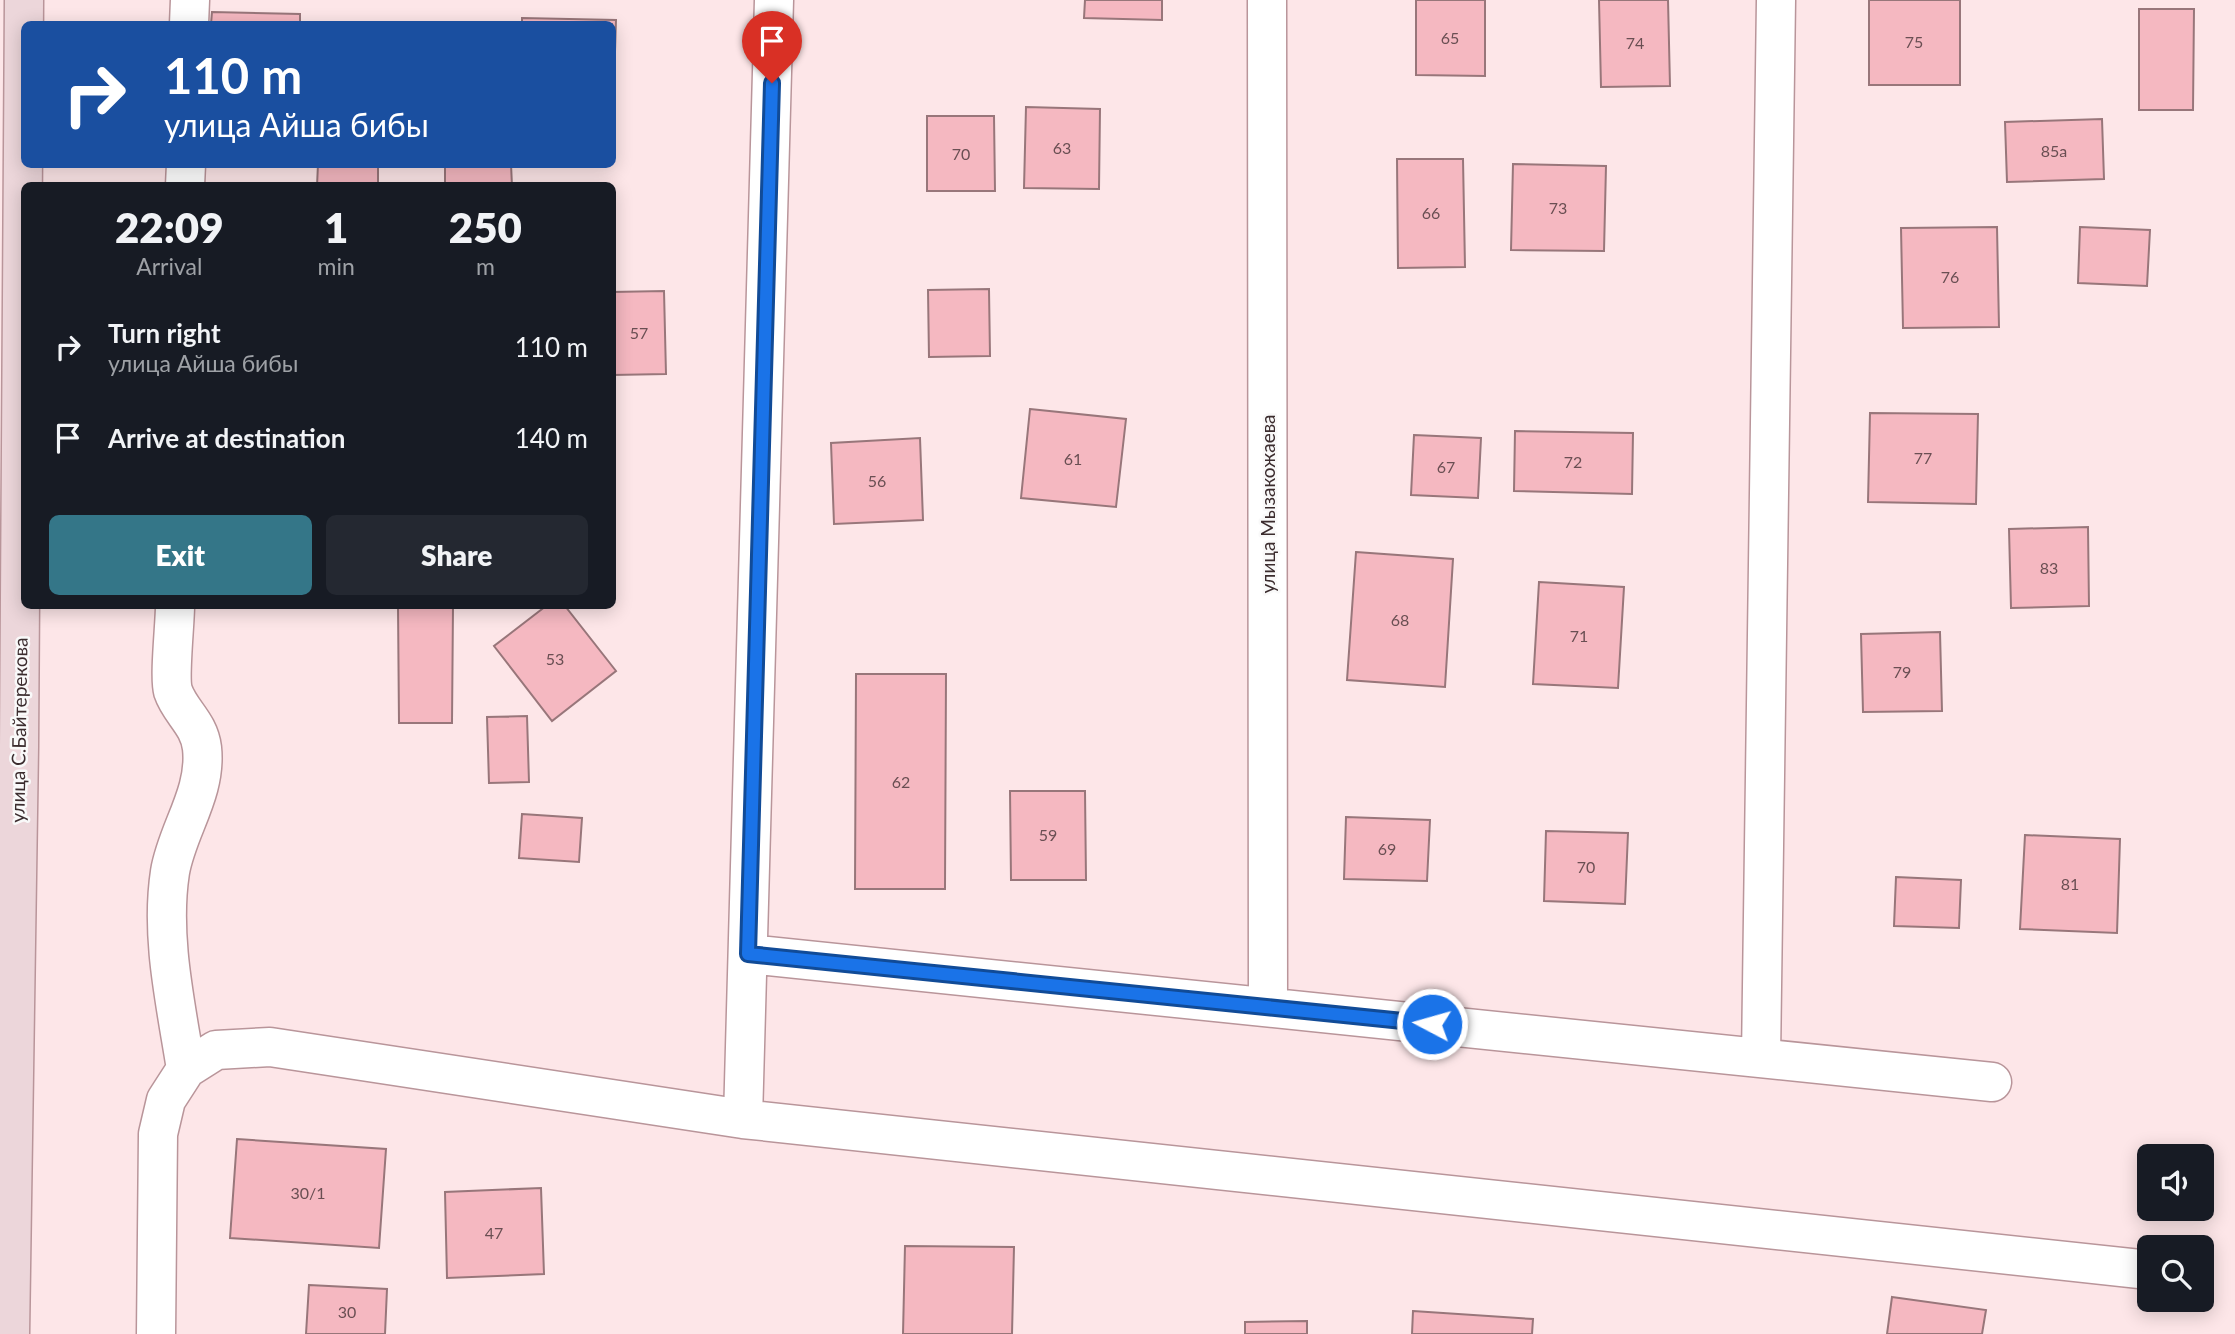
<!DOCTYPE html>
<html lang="en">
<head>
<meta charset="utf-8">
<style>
  body { margin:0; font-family:Lato,sans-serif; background:#242831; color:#f1f3f6; height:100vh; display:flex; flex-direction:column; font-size:26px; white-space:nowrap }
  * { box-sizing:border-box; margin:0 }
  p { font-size:23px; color:#9ea1a6 }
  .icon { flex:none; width:38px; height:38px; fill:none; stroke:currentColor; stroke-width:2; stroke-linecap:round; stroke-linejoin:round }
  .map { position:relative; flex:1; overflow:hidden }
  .panel { position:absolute; left:21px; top:182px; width:595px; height:427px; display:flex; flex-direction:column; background:#171b24; border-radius:10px; box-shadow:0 4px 18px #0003 }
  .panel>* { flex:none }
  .guide { position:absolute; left:21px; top:21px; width:595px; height:147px; border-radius:10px; box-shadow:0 4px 18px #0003; background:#1a4fa0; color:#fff; overflow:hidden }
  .buttons { position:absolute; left:2137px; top:1144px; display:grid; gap:14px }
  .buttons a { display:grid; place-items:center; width:77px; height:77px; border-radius:10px; background:#171b24; box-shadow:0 4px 18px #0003; font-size:35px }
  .pin { position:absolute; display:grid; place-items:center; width:60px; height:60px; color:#fff; margin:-72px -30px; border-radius:50% 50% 50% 0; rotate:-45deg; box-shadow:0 0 7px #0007 }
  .pin .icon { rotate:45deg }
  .me { position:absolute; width:77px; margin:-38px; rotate:276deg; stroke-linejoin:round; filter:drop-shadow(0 0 5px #0008) }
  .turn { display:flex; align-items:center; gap:24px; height:147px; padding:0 28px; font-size:32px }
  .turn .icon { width:91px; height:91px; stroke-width:2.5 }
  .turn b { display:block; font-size:49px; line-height:60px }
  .eta { display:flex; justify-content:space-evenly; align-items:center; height:119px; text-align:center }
  .eta b { font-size:42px; font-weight:800; line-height:49px }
  .action { display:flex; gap:14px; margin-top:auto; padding:14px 28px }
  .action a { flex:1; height:80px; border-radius:10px; background:#347688; color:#fff; font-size:28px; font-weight:800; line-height:80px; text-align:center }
  .action a+a { background:#242831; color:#f1f3f6 }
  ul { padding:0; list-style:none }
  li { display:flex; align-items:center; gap:21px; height:91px; padding:0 28px }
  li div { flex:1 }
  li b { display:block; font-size:26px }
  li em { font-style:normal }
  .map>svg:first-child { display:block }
  .building { fill:#f5b8c1; stroke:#98767a; stroke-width:2 }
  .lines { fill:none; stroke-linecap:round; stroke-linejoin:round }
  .street-casing { stroke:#b9959a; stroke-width:41 }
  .secondary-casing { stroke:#b9959a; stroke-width:41 }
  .street { stroke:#fff; stroke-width:38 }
  .secondary { stroke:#ecd6da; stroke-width:38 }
  .route-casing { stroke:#114b97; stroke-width:18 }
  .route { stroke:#1a73e8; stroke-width:12 }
  .labels { text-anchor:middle; stroke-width:5; stroke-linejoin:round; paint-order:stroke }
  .number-label { font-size:16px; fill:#6a4f53 }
  .street-label { font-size:19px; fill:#3b2c2e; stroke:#f9f9f9 }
</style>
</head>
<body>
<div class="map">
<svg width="2235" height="1334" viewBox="0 0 2235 1334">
  <rect width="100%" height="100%" fill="#fde6e8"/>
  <path class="building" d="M1085 0H1162V20L1084 18Z
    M1416 0H1485V76L1416 75Z
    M1599 0H1668L1670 86 1601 87Z
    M1869 0H1960V85H1869Z
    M2139 9H2194L2193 110H2139Z
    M212 12 300 14V24H211Z
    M522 18 616 20 613 114 612 24H522Z
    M1026 107 1100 109 1099 189 1024 188Z
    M927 116H994L995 191H927Z
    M2102 119 2104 179 2007 182 2005 122Z
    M1397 159H1463L1465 267 1398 268Z
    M318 164H378V186H317Z
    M445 164H511L512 186H445Z
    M1513 164 1606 166 1604 251 1511 250Z
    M1997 227 1999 327 1903 328 1901 228Z
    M2080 227 2150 230 2147 286 2078 283Z
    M989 289 990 356 929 357 928 290Z
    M664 291 666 374 612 375V292Z
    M1030 409 1126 419 1116 507 1021 498Z
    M1870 413 1978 414 1976 504 1868 502Z
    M1515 431 1633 433 1632 494 1514 491Z
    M1414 435 1481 438 1478 498 1411 495Z
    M920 438 923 520 834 524 831 443Z
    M2088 527 2089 606 2011 608 2009 529Z
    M1356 552 1453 559 1445 687 1347 680Z
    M1539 582 1624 587 1618 688 1533 684Z
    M398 606H453L452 723H399Z
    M546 606H565L616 671 552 721 494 646Z
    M1940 632 1942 711 1863 712 1861 634Z
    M856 674H946L945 889H855Z
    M527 716 529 782 489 783 487 717Z
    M1010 791H1085L1086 880H1011Z
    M522 814 582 818 579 862 519 858Z
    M1346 817 1430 820 1427 881 1344 879Z
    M1546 831 1628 833 1625 904 1544 901Z
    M2025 835 2120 839 2117 933 2020 929Z
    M1896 877 1961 880 1959 928 1894 926Z
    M237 1139 386 1149 379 1248 230 1238Z
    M541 1188 544 1274 447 1278 445 1192Z
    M905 1246 1014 1247 1012 1334H903Z
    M309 1285 387 1289 385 1334H306Z
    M1892 1297 1986 1310 1982 1334H1887Z
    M1413 1311 1533 1319 1532 1334H1412Z
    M1307 1321V1334H1245V1322Z"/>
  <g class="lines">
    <g class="street-casing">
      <path id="street" d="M1267 0 1268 1007
        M189 24 190 0
        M185 186 186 164
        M175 606C175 624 169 677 173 691 180 712 199 723 202 748 207 793 177 830 170 872 160 937 176 1005 186 1069
        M748 954 1992 1082
        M1761 1058 1776 0
        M743 1119 774 0
        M156 1334 158 1134 166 1100 186 1069 216 1050 270 1047 743 1119 2149 1270"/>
    </g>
    <g class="secondary-casing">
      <path id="secondary" d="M10 1334 19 747 24 0"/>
    </g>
    <use href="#street" class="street"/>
    <use href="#secondary" class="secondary"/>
  </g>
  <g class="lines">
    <g class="route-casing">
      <path id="route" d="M772 83 748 954 1432 1024"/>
    </g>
    <use href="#route" class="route"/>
  </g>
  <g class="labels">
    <g class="number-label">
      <text x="1450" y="44">65</text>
      <text x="1914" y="48">75</text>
      <text x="1635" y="49">74</text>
      <text x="1062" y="154">63</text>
      <text x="2054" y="157">85а</text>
      <text x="961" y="160">70</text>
      <text x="1558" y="214">73</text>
      <text x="1431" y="219">66</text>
      <text x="1950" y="283">76</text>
      <text x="639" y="339">57</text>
      <text x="1923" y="464">77</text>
      <text x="1073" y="465">61</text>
      <text x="1573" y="468">72</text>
      <text x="1446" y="473">67</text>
      <text x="877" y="487">56</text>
      <text x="2049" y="574">83</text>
      <text x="1400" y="626">68</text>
      <text x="1579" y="642">71</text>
      <text x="555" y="665">53</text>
      <text x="1902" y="678">79</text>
      <text x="901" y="788">62</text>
      <text x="1048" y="841">59</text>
      <text x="1387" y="855">69</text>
      <text x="1586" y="873">70</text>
      <text x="2070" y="890">81</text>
      <text x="308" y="1199">30/1</text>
      <text x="494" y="1239">47</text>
      <text x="347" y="1318">30</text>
    </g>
    <g class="street-label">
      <text transform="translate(1268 504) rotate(-90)" y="7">улица Мызакожаева</text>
      <text transform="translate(19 730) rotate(-89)" y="7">улица С.Байтерекова</text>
    </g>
  </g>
</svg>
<div class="buttons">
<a><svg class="icon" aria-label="sound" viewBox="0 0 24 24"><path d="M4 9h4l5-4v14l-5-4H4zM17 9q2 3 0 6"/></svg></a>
<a><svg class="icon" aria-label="search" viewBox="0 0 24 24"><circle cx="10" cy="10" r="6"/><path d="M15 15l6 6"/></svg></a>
</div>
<div class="pin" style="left:772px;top:83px;background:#d93025"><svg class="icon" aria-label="arrive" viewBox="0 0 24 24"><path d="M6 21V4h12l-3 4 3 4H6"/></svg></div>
<svg class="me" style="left:1432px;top:1024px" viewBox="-20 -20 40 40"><circle r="17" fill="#1a73e8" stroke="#fff" stroke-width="3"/><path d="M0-11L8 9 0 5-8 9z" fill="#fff"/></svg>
<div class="guide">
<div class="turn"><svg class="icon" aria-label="right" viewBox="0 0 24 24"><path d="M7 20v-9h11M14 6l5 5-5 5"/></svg><div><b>110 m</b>улица Айша бибы</div></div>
</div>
<section class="panel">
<div class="eta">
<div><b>22:09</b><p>Arrival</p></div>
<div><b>1</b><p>min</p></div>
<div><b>250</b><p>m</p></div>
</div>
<ul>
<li><svg class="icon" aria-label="right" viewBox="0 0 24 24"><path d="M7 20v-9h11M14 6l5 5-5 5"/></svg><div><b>Turn right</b><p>улица Айша бибы</p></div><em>110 m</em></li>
<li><svg class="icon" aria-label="arrive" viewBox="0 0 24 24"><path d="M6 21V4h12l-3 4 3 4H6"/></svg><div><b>Arrive at destination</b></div><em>140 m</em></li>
</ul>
<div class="action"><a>Exit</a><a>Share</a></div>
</section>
</div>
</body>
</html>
